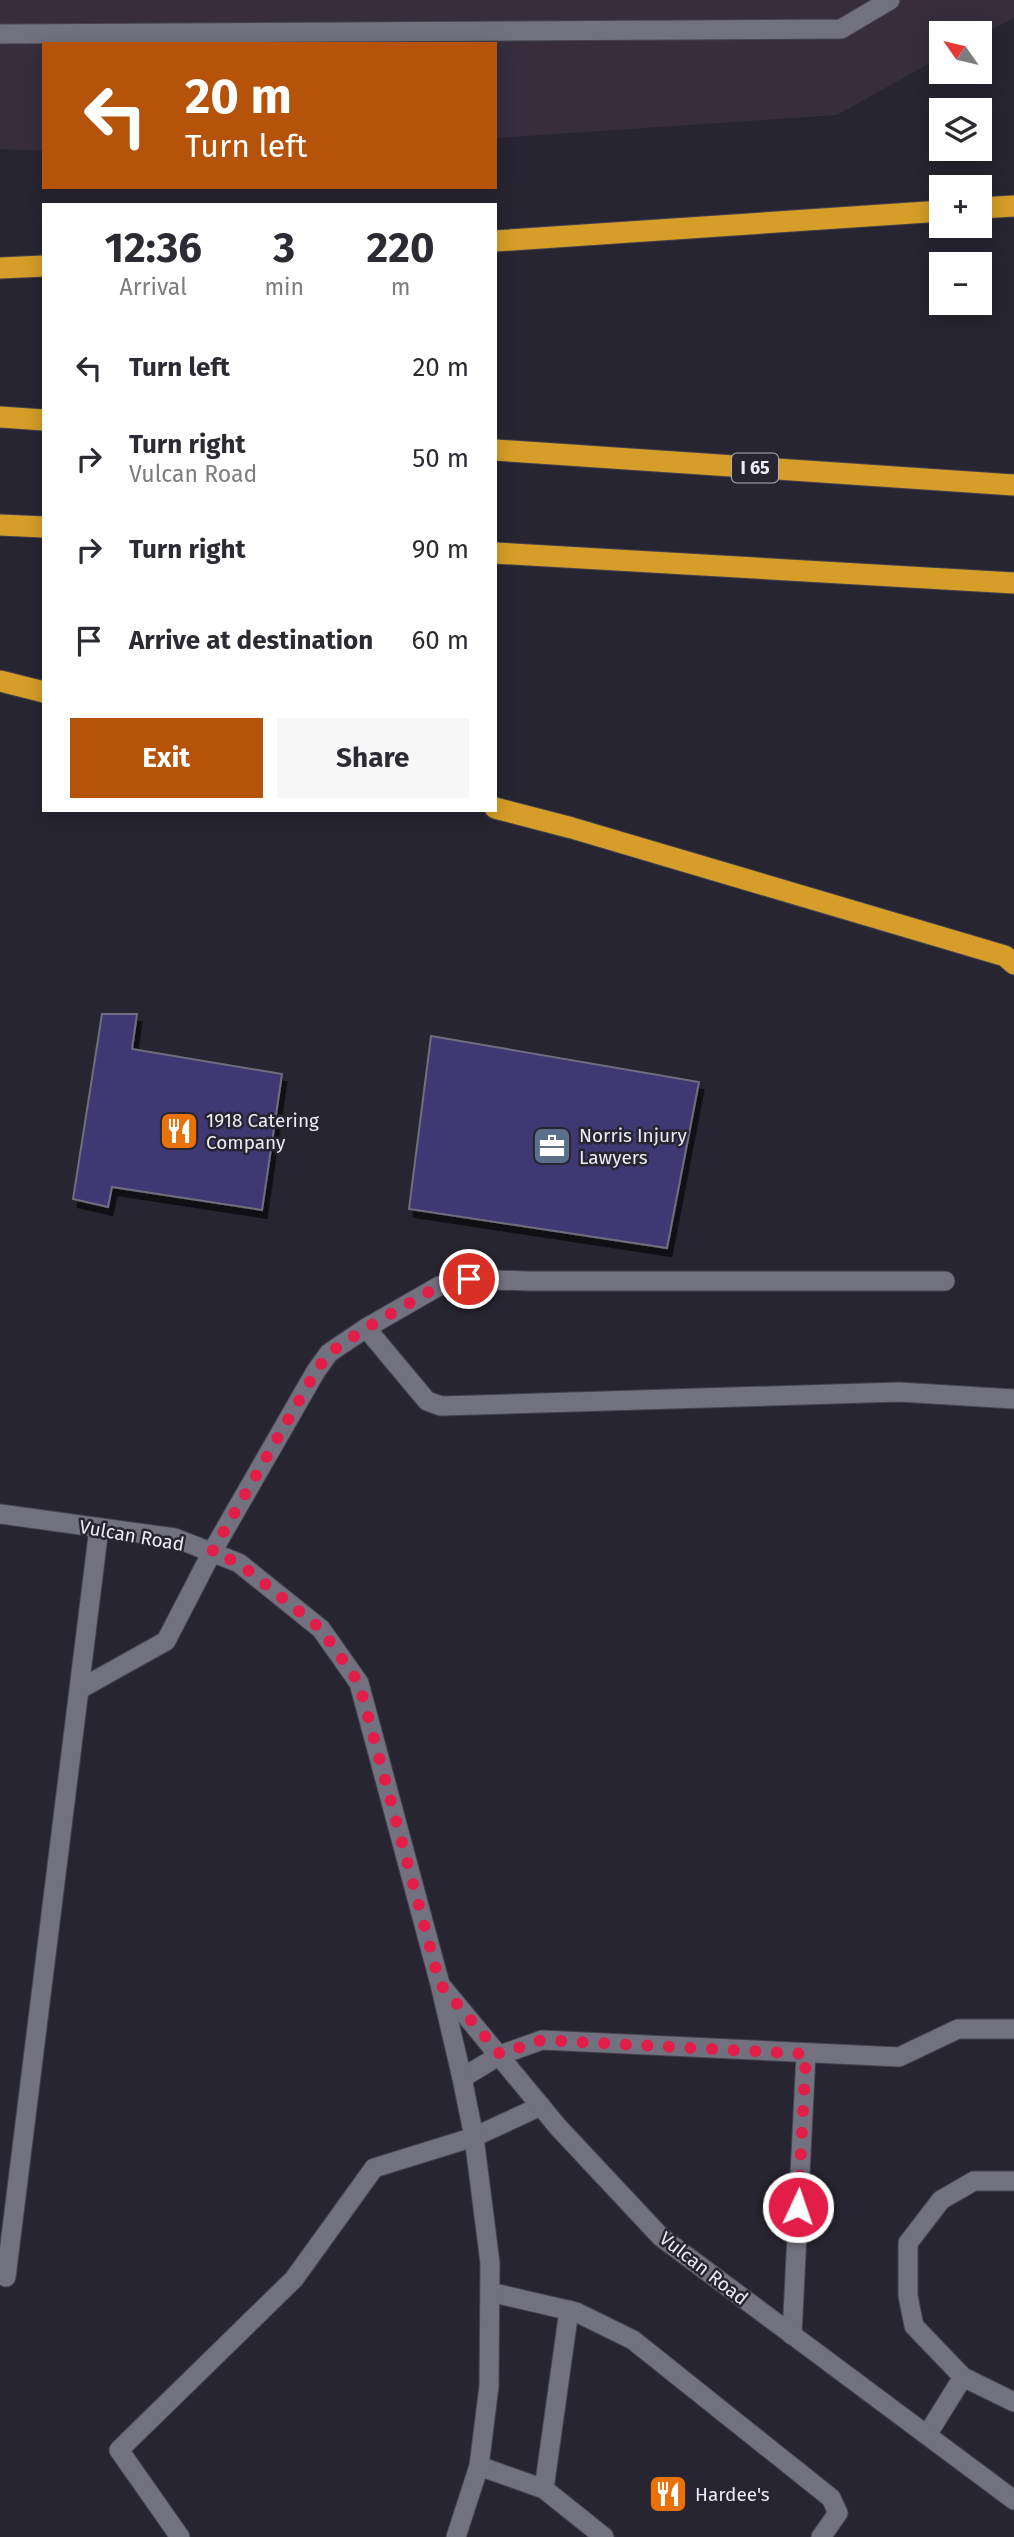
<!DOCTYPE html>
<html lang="en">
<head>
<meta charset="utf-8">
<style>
  body { margin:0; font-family:"Fira Sans",sans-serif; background:#f7f7f7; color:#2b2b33; height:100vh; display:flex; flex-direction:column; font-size:26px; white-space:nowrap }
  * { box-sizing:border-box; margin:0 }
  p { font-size:23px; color:#7c7c81 }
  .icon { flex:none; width:38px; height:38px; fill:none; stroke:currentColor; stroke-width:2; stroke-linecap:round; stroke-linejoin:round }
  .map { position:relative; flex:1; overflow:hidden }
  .sheet { position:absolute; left:42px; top:203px; width:455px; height:609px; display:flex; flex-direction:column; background:#fff; border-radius:0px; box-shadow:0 4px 18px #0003 }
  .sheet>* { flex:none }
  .banner { position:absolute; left:42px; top:42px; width:455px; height:147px; border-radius:0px; box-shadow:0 4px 18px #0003; background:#b45309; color:#fff; overflow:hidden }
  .needle { width:46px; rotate:304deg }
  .fabs { position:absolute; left:929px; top:21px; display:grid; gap:14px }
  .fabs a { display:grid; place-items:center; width:63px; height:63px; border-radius:0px; background:#fff; box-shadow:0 4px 18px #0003; font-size:35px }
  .pin { position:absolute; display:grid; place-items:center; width:60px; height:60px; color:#fff; margin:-30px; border:4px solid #fff; border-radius:50%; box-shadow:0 2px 7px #0007 }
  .me { position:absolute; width:77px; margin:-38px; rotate:3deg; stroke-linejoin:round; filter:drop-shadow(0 0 5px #0008) }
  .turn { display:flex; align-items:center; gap:24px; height:147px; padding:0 28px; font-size:32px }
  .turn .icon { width:91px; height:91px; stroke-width:2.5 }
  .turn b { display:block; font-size:49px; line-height:60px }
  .eta { display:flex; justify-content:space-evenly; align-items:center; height:119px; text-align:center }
  .eta b { font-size:42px; font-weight:700; line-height:49px }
  .action { display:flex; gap:14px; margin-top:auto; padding:14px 28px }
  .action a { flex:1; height:80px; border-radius:0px; background:#b45309; color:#fff; font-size:28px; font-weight:700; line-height:80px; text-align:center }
  .action a+a { background:#f7f7f7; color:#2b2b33 }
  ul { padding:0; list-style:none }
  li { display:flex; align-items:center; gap:21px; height:91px; padding:0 28px }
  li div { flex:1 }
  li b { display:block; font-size:26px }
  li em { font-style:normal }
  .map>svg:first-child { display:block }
  .commercial { fill:#362e3d }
  .building { fill:#403772; stroke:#6f6e7d; stroke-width:2; filter:url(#shadow) }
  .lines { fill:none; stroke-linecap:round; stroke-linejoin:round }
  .service-casing { stroke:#44434e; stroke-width:21 }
  .minor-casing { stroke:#44434e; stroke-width:21 }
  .motorway-casing { stroke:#44434e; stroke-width:23 }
  .service { stroke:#727180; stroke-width:19 }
  .minor { stroke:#727180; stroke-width:19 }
  .motorway { stroke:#d69e28; stroke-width:21 }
  .route { stroke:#e11d48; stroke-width:12; stroke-dasharray:0 21.6 }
  .labels { text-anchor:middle; stroke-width:5; stroke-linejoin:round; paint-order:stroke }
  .shield { fill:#262531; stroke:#b1b0ba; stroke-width:2 }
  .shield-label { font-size:18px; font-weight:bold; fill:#ececf5 }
  .poi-label { font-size:19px; fill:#ececf5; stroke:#262531; text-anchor:start }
  .street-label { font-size:19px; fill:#ececf5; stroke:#262531 }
</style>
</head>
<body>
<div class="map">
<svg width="1014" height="2537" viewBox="0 0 1014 2537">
  <defs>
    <filter id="shadow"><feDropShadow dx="4.5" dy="8" stdDeviation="0" flood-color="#0009"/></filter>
  </defs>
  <rect width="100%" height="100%" fill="#262531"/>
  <path class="commercial" d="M0 0H1014V18L980 36V33H942L941 57 837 115 495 138V44H44V151L0 149Z"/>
  <path class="building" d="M102 1014H137L132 1049 282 1074 262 1210 112 1187 108 1207 73 1199Z
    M431 1036 699 1082 667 1248 409 1209Z"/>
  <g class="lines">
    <g class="service-casing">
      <path id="service" d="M0 34 841 29 890 0
        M366 1328 427 1401 441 1406 899 1392 1014 1399
        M80 1689 166 1641 212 1552 316 1371 329 1353 366 1328 439 1286 469 1279 528 1281H945
        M462 2078 500 2055 542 2040 899 2057 958 2029H1014
        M6 2277 99 1528
        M490 2292 576 2312 633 2340 831 2498 838 2513 821 2537
        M792 2335 806 2054
        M963 2377 914 2326 908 2296V2243L941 2200 974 2181H1014
        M927 2435 963 2377 1014 2402
        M479 2466 544 2489 604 2537
        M544 2489 569 2310
        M180 2537 119 2450 294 2279 374 2168 474 2137 541 2106"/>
    </g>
    <g class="minor-casing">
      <path id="minor" d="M0 1514 175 1538 239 1563 321 1629 359 1683 440 1984 462 2078 474 2137 490 2263 489 2386 479 2466 456 2537
        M443 1988 558 2127 661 2237 1014 2500"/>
    </g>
    <g class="motorway-casing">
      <path id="motorway" d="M980 208 1014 206
        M495 241 942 211
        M0 268 44 266
        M0 417 44 420
        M495 450 1014 485
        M0 525 44 527
        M495 553 1014 583
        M0 681 44 692
        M495 808 572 828 1005 956 1014 964"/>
    </g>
    <use href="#service" class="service"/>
    <use href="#minor" class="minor"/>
    <use href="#motorway" class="motorway"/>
  </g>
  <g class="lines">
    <path class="route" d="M469 1279 439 1286 366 1328 329 1353 316 1371 212 1552 239 1563 321 1629 359 1683 440 1984 500 2054 542 2040 806 2054 798 2207"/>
  </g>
  <defs>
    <g id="restaurant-square" transform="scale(2.0125)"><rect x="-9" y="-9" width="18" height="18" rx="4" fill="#e8710a" stroke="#262531"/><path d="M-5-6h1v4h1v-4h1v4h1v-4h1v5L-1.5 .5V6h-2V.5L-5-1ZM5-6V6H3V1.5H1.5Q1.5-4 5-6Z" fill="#fff"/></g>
    <g id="office-square" transform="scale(2.0125)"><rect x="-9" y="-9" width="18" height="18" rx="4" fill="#5c6f8a" stroke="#262531"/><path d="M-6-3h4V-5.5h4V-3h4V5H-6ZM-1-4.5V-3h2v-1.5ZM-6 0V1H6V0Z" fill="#fff"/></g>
  </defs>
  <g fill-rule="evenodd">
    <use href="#restaurant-square" x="179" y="1131"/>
    <use href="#office-square" x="552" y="1146"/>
    <use href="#restaurant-square" x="668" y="2494"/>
  </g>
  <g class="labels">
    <rect class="shield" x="732" y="453.5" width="46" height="29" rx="5"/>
    <g class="shield-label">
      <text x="755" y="474">I 65</text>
    </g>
    <g class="poi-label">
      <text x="206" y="1127">1918 Catering<tspan x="206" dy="22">Company</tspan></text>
      <text x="579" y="1142">Norris Injury<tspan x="579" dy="22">Lawyers</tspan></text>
      <text x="695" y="2501">Hardee's</text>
    </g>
    <g class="street-label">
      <text transform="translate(132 1535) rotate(10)" y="7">Vulcan Road</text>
      <text transform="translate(704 2268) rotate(38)" y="7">Vulcan Road</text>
    </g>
  </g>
</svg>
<div class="fabs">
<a><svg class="needle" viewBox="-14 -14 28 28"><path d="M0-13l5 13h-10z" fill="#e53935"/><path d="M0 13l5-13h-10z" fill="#7c7c81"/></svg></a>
<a><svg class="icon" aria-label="layers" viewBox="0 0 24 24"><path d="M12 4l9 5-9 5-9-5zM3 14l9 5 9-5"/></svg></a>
<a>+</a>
<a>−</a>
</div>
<div class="pin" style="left:469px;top:1279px;background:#d93025"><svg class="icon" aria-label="arrive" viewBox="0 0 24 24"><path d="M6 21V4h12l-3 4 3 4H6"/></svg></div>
<svg class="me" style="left:798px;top:2207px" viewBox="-20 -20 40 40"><circle r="17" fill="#e11d48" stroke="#fff" stroke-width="3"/><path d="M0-11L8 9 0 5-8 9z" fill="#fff"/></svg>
<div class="banner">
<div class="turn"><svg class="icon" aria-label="left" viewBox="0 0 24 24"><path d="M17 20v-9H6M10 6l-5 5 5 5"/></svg><div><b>20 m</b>Turn left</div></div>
</div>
<section class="sheet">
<div class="eta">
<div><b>12:36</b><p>Arrival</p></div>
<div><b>3</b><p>min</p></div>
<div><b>220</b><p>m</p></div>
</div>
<ul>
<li><svg class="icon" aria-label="left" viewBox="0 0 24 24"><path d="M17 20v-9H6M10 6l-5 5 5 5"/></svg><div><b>Turn left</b></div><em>20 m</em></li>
<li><svg class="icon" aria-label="right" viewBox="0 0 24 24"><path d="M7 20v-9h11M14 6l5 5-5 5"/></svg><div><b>Turn right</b><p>Vulcan Road</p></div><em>50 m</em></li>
<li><svg class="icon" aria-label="right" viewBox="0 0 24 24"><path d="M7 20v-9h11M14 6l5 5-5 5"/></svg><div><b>Turn right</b></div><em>90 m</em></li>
<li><svg class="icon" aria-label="arrive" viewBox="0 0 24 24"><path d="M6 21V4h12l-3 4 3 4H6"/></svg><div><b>Arrive at destination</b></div><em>60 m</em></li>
</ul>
<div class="action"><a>Exit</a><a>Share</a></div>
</section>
</div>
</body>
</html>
